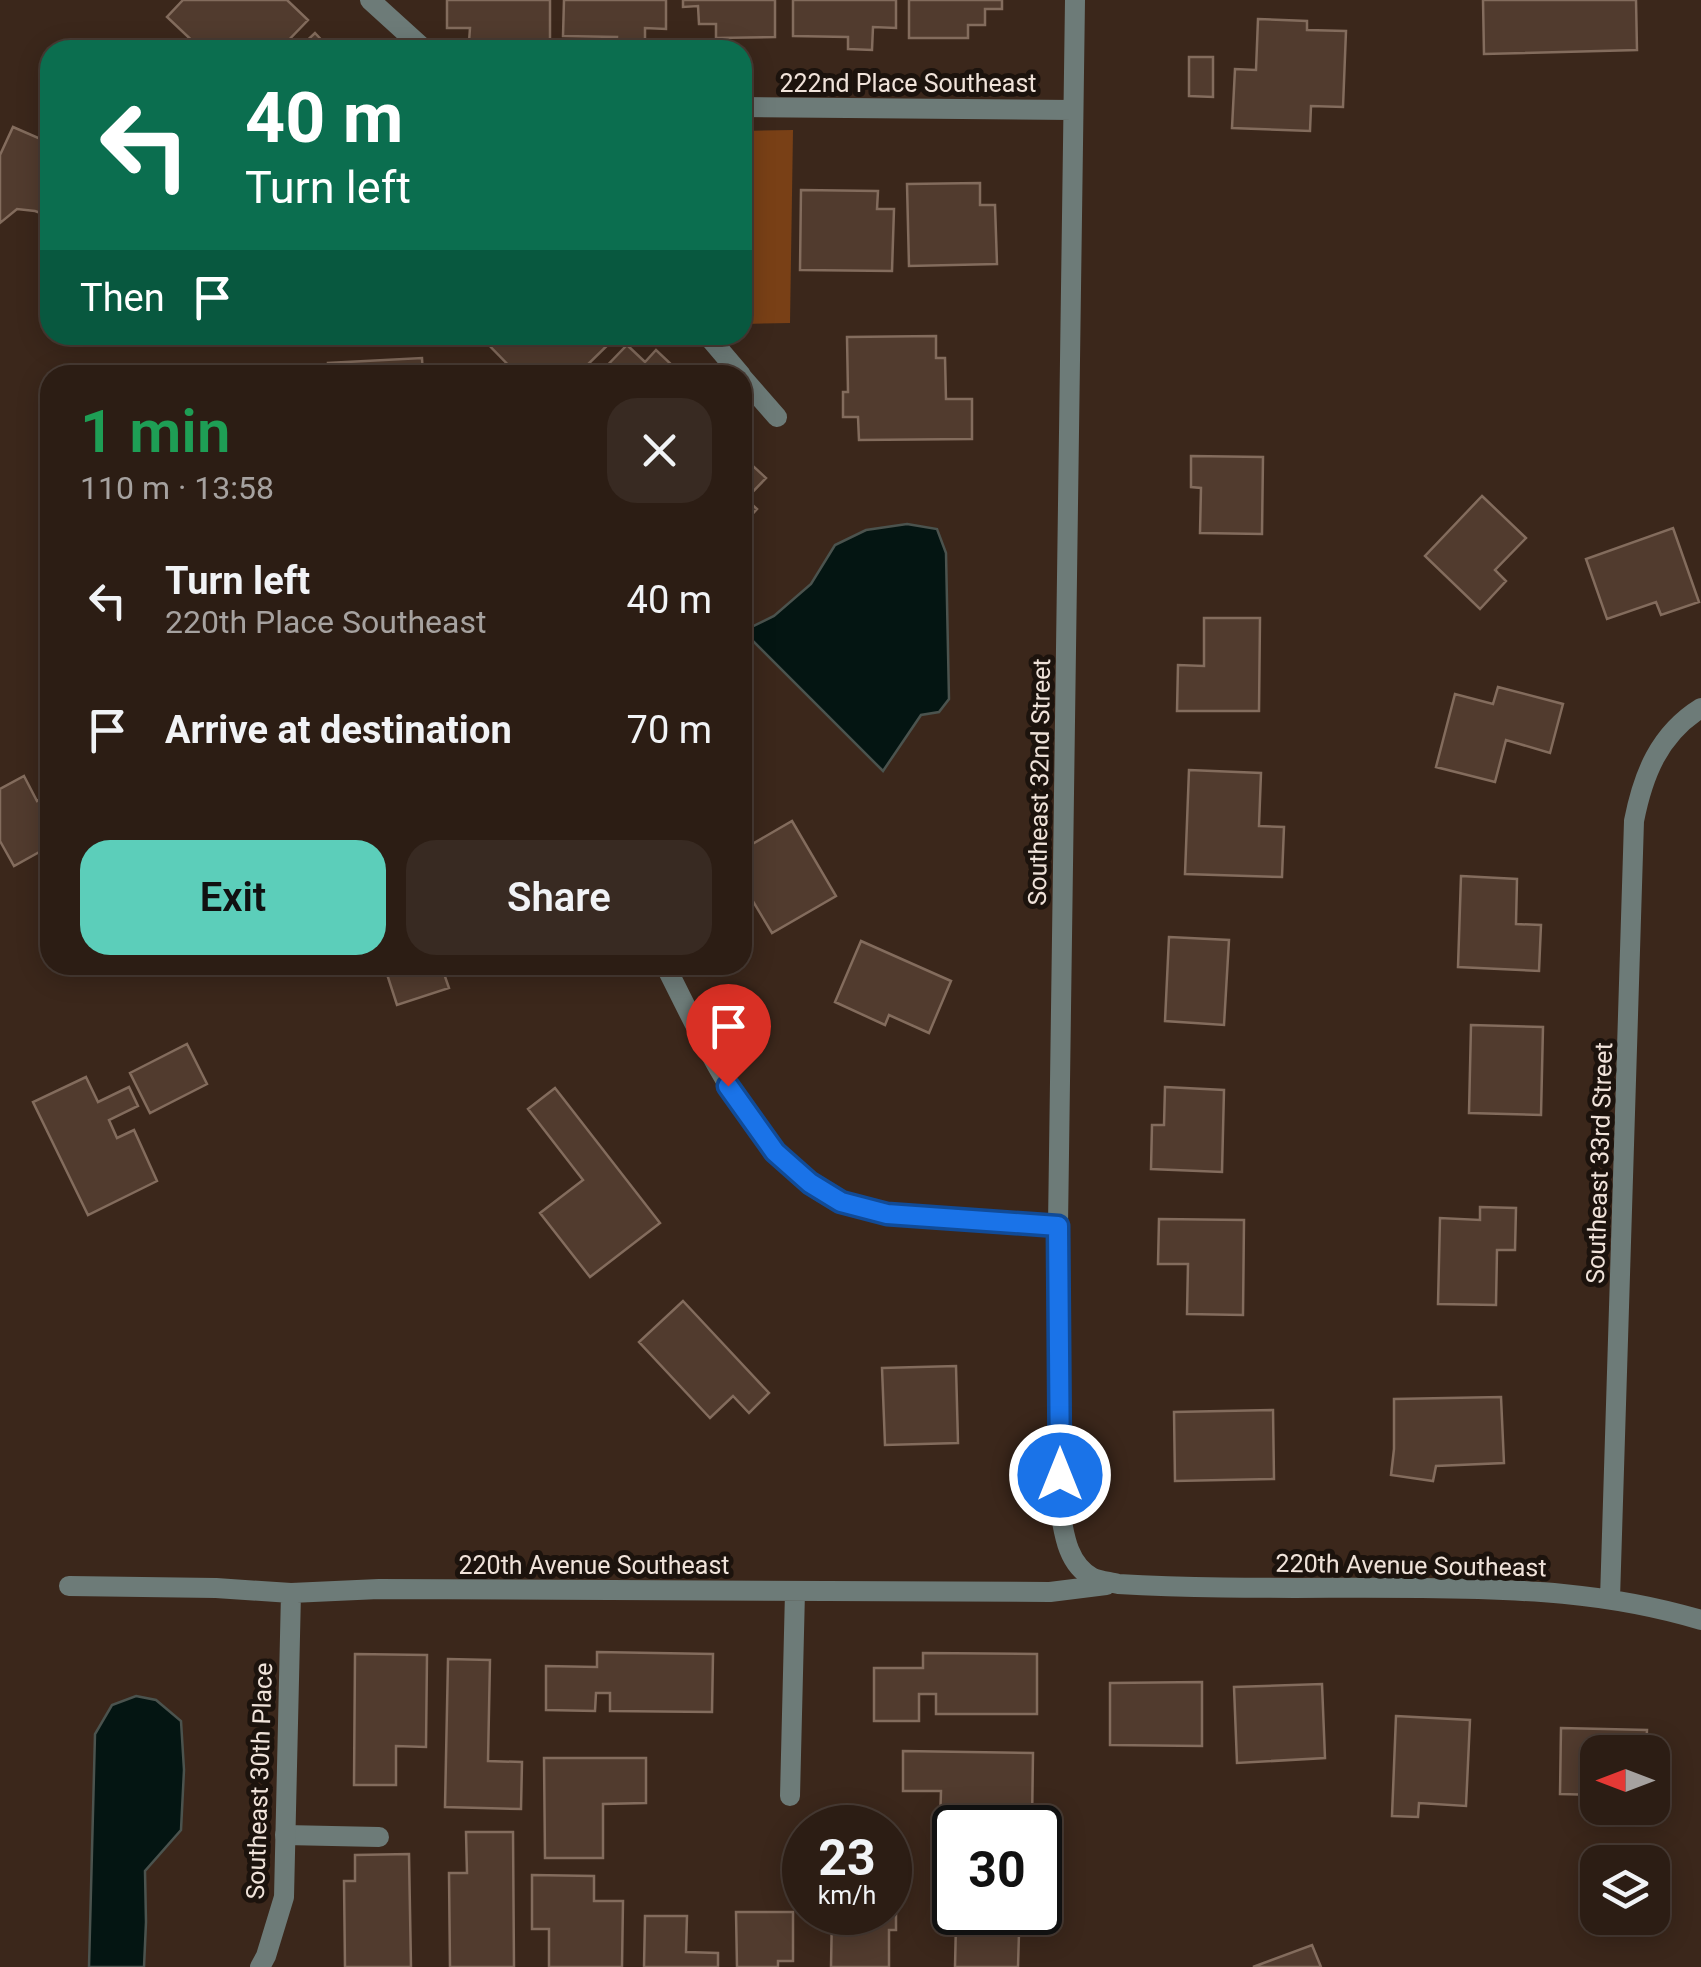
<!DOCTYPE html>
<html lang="en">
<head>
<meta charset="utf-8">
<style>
  body { margin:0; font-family:Roboto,sans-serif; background:#382a22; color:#f1f3f6; height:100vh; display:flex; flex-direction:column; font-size:38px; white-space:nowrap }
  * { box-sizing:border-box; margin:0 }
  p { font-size:32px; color:#a6a2a0 }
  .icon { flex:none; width:55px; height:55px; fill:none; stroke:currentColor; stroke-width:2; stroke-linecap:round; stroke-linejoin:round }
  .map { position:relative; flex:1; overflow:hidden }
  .panel { position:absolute; left:40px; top:365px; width:712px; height:610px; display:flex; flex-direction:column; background:#2c1d14; border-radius:30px; box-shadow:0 5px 25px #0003,0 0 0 2px #483b34 }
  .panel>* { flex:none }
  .banner { position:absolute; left:40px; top:40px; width:712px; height:305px; border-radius:30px; box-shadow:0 5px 25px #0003,0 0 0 2px #483b34; background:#0b6e4f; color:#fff; overflow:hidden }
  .needle { width:65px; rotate:270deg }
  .tools { position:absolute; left:1580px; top:1735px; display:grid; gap:20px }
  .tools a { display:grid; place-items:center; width:90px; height:90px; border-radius:20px; background:#2c1d14; box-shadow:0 5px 25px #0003,0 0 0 2px #483b34; font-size:50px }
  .speed { position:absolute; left:782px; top:1805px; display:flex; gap:20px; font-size:50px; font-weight:700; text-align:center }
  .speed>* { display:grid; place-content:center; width:130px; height:130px; border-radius:50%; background:#2c1d14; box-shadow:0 5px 25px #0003,0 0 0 2px #483b34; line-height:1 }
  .speed small { font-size:25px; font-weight:400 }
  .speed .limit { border:5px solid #111; border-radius:15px; background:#fff; color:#111 }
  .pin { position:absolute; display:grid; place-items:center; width:85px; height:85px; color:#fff; margin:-102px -42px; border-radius:50% 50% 50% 0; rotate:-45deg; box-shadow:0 0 10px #0007 }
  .pin .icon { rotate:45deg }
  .me { position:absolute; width:110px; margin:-55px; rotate:0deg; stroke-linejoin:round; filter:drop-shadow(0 0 8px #0008) }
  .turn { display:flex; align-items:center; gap:35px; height:210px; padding:0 40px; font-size:45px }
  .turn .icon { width:130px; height:130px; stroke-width:2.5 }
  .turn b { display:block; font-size:70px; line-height:85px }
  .then { display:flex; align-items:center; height:95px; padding:0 40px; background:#0003; gap:20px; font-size:38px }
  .round { display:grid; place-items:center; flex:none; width:105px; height:105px; border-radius:30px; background:#382a22 }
  .overview { display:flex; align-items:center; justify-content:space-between; height:170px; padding:0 40px }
  h1 { font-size:60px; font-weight:600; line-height:75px; color:#1e9e55 }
  .button { display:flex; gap:20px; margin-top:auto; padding:20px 40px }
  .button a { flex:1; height:115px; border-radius:30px; background:#5cceba; color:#111; font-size:40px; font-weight:600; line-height:115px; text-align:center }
  .button a+a { background:#382a22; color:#f1f3f6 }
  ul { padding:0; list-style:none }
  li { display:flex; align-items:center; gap:30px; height:130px; padding:0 40px }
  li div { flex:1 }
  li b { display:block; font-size:38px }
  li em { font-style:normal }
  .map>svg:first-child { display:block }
  .green { fill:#794016 }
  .water { fill:#041512; stroke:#4b534e; stroke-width:2.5 }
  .building { fill:#513b2e; stroke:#836c5d; stroke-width:2.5 }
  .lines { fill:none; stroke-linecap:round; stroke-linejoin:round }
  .lane { stroke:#6d7b78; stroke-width:20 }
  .street { stroke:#6d7b78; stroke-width:20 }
  .route-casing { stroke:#114b97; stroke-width:25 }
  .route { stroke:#1a73e8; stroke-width:18 }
  .labels { text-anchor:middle; stroke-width:10; stroke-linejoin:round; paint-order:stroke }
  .street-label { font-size:25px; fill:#f0e3da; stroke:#1c130d }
</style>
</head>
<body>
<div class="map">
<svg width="1701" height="1967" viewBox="0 0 1701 1967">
  <rect width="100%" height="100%" fill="#3b271b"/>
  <path class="green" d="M793 130 790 323 743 324V131Z"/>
  <path class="water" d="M907 524 937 529 946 553 949 699 939 712 921 715 883 771 743 631 774 616 811 584 835 545 866 530Z
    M136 1696 156 1700 181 1721 184 1770 181 1830 145 1871 146 1922 144 1967H89L95 1734 112 1705Z"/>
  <path class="building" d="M183 0H287L308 20 279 50H202L167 17Z
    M447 0H550V43L469 42 470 28H447Z
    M564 0H666V29L645 28V50H616L617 37 563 36Z
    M683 0H775V37L716 38V24H699L698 6 683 7Z
    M793 0H896V28L873 27 872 50 848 49V37L793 36Z
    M909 0H1002V9H985V25H968V38H909Z
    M1483 0H1636L1637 50 1484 54Z
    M1258 19 1307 21V30L1346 31 1343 107 1311 106 1310 131 1232 128 1235 69 1256 70Z
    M315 33 331 50H297Z
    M1189 57H1213V97L1189 96Z
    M13 127 50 143V255H47L49 216 35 211 17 209 0 223V155Z
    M980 183V205H995L997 264 909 266 907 184Z
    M801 190 878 191 877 209H894L892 271 800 270Z
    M487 335H618L577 375H518L483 339Z
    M936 336V358H945L946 399H972V439L859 440 858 417H843V392H848L847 337Z
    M627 345 645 362 656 350 673 366 665 375H598Z
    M422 358 423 375H329L328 363Z
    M742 456 766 478 746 499 757 509 742 525Z
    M1191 456 1263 457 1262 534 1200 533 1201 488 1191 487Z
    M1482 496 1526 538 1495 570 1506 581 1480 609 1425 556Z
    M1673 528 1699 602 1661 615 1656 602 1607 619 1586 559Z
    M1204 618H1260L1259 711H1177L1178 665 1204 666Z
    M1498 687 1563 704 1550 753 1506 740 1495 782 1436 767 1455 694 1493 704Z
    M1189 770 1261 773 1259 826 1284 827 1282 877 1185 874Z
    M24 776 37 801 50 794V846L14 866 0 841V789Z
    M792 821 836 896 772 933 742 883V850Z
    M1461 876 1517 879 1516 924 1541 925 1539 971 1458 967Z
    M1169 937 1229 940 1224 1025 1165 1021Z
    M861 941 951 981 929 1033 889 1015 885 1025 835 1002Z
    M384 965H441L449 988 397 1005Z
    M1471 1025 1543 1027 1541 1115 1469 1113Z
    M187 1044 207 1084 150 1113 130 1073Z
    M86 1077 98 1102 129 1087 138 1106 109 1120 117 1138 134 1130 157 1181 88 1215 33 1102Z
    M1165 1087 1224 1090 1222 1172 1151 1169 1152 1125H1164Z
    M555 1088 660 1223 590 1277 540 1213 583 1180 528 1109Z
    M1480 1207 1516 1208 1515 1250H1497L1496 1305 1438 1304 1440 1218 1480 1220Z
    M1159 1219 1244 1220 1243 1315 1187 1314 1188 1264H1158Z
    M683 1301 769 1393 749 1413 733 1396 710 1418 639 1342Z
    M956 1366 958 1443 885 1445 882 1368Z
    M1501 1397 1504 1463 1436 1466 1433 1481 1391 1475 1394 1449V1399Z
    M1273 1410 1274 1479 1175 1481 1174 1412Z
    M597 1652 713 1654 712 1712 610 1711V1693H596L595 1711 546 1710V1666L597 1667Z
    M923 1653 1037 1654V1714H936V1694H919V1721H874V1668H923Z
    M355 1654 427 1655 426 1747 396 1746V1785H354Z
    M448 1659 490 1660 488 1761 522 1762 521 1809 445 1807Z
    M1202 1682V1746L1110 1745V1683Z
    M1322 1684 1325 1758 1237 1763 1234 1687Z
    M1396 1716 1470 1720 1466 1806 1419 1803 1418 1817 1392 1816Z
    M1561 1728 1647 1730 1646 1752H1598V1795L1560 1794Z
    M903 1751 1033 1753 1032 1824 940 1823 941 1791H903Z
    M544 1758H646V1803L603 1804V1858H545Z
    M466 1832H513L514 1967H450L449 1873H467Z
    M409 1854 411 1967H345L344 1881H355V1855Z
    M532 1875 594 1876V1901H623L622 1967H549V1929H532Z
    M942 1901 955 1902V1912H1024L1023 1933H1019L1018 1967H955L956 1923H942Z
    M890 1910H896V1930H889V1967H831L832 1912H890Z
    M736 1912H793V1961H778V1967H737Z
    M645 1916H687L686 1952 718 1953V1967H644Z
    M1312 1945 1321 1967H1253Z"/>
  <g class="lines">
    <path class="lane" d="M285 1835 379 1837"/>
    <path class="street" d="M370 0 425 50
      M1075 0 1058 1226 1060 1510C1064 1535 1068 1565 1093 1578 1100 1581 1111 1582 1118 1584 1219 1590 1321 1587 1422 1588 1520 1589 1607 1592 1701 1620
      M742 107 1073 110
      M707 335 741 375
      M742 377 777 417
      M665 965C701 1036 765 1179 846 1204 878 1213 910 1215 944 1218 982 1220 1020 1223 1058 1226
      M69 1586 216 1588 291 1593 379 1589 1050 1592 1106 1585
      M1610 1599 1634 821C1643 775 1659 734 1701 708
      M790 1796 795 1592
      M260 1967 266 1956 284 1897 291 1593"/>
  </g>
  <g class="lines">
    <g class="route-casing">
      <path id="route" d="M728 1086 775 1152 810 1183 841 1202 887 1214 1058 1226 1060 1475"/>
    </g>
    <use href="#route" class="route"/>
  </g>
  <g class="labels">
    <g class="street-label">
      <text x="908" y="92">222nd Place Southeast</text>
      <text transform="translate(1039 782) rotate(-89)" y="9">Southeast 32nd Street</text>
      <text transform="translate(1599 1163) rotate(-88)" y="9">Southeast 33rd Street</text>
      <text x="594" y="1574">220th Avenue Southeast</text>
      <text transform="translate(1411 1565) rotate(1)" y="9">220th Avenue Southeast</text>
      <text transform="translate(259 1781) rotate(-88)" y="9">Southeast 30th Place</text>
    </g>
  </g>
</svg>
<div class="tools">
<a><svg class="needle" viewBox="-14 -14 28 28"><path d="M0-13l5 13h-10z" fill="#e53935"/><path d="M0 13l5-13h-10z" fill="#a6a2a0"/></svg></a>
<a><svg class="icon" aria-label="layers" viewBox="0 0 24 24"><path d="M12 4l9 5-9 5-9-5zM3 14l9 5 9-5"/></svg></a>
</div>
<div class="speed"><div>23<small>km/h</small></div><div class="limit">30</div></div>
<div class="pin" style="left:728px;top:1086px;background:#d93025"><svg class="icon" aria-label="arrive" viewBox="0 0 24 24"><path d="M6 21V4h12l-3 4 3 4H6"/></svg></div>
<svg class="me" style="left:1060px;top:1475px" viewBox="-20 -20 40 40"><circle r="17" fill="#1a73e8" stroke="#fff" stroke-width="3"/><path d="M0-11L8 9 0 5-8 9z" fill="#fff"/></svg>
<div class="banner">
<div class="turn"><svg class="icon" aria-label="left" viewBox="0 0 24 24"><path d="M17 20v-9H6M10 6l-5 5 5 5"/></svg><div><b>40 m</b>Turn left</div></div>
<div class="then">Then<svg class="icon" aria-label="arrive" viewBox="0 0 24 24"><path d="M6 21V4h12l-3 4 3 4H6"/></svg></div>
</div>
<section class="panel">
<div class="overview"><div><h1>1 min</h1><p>110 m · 13:58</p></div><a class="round"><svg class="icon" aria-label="close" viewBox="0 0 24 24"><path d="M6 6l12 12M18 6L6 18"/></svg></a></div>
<ul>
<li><svg class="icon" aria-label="left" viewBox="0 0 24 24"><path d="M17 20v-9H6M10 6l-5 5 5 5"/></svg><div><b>Turn left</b><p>220th Place Southeast</p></div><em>40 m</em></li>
<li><svg class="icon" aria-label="arrive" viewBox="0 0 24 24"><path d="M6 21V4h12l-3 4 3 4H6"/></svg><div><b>Arrive at destination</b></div><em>70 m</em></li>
</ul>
<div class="button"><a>Exit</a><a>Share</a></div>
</section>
</div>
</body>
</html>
